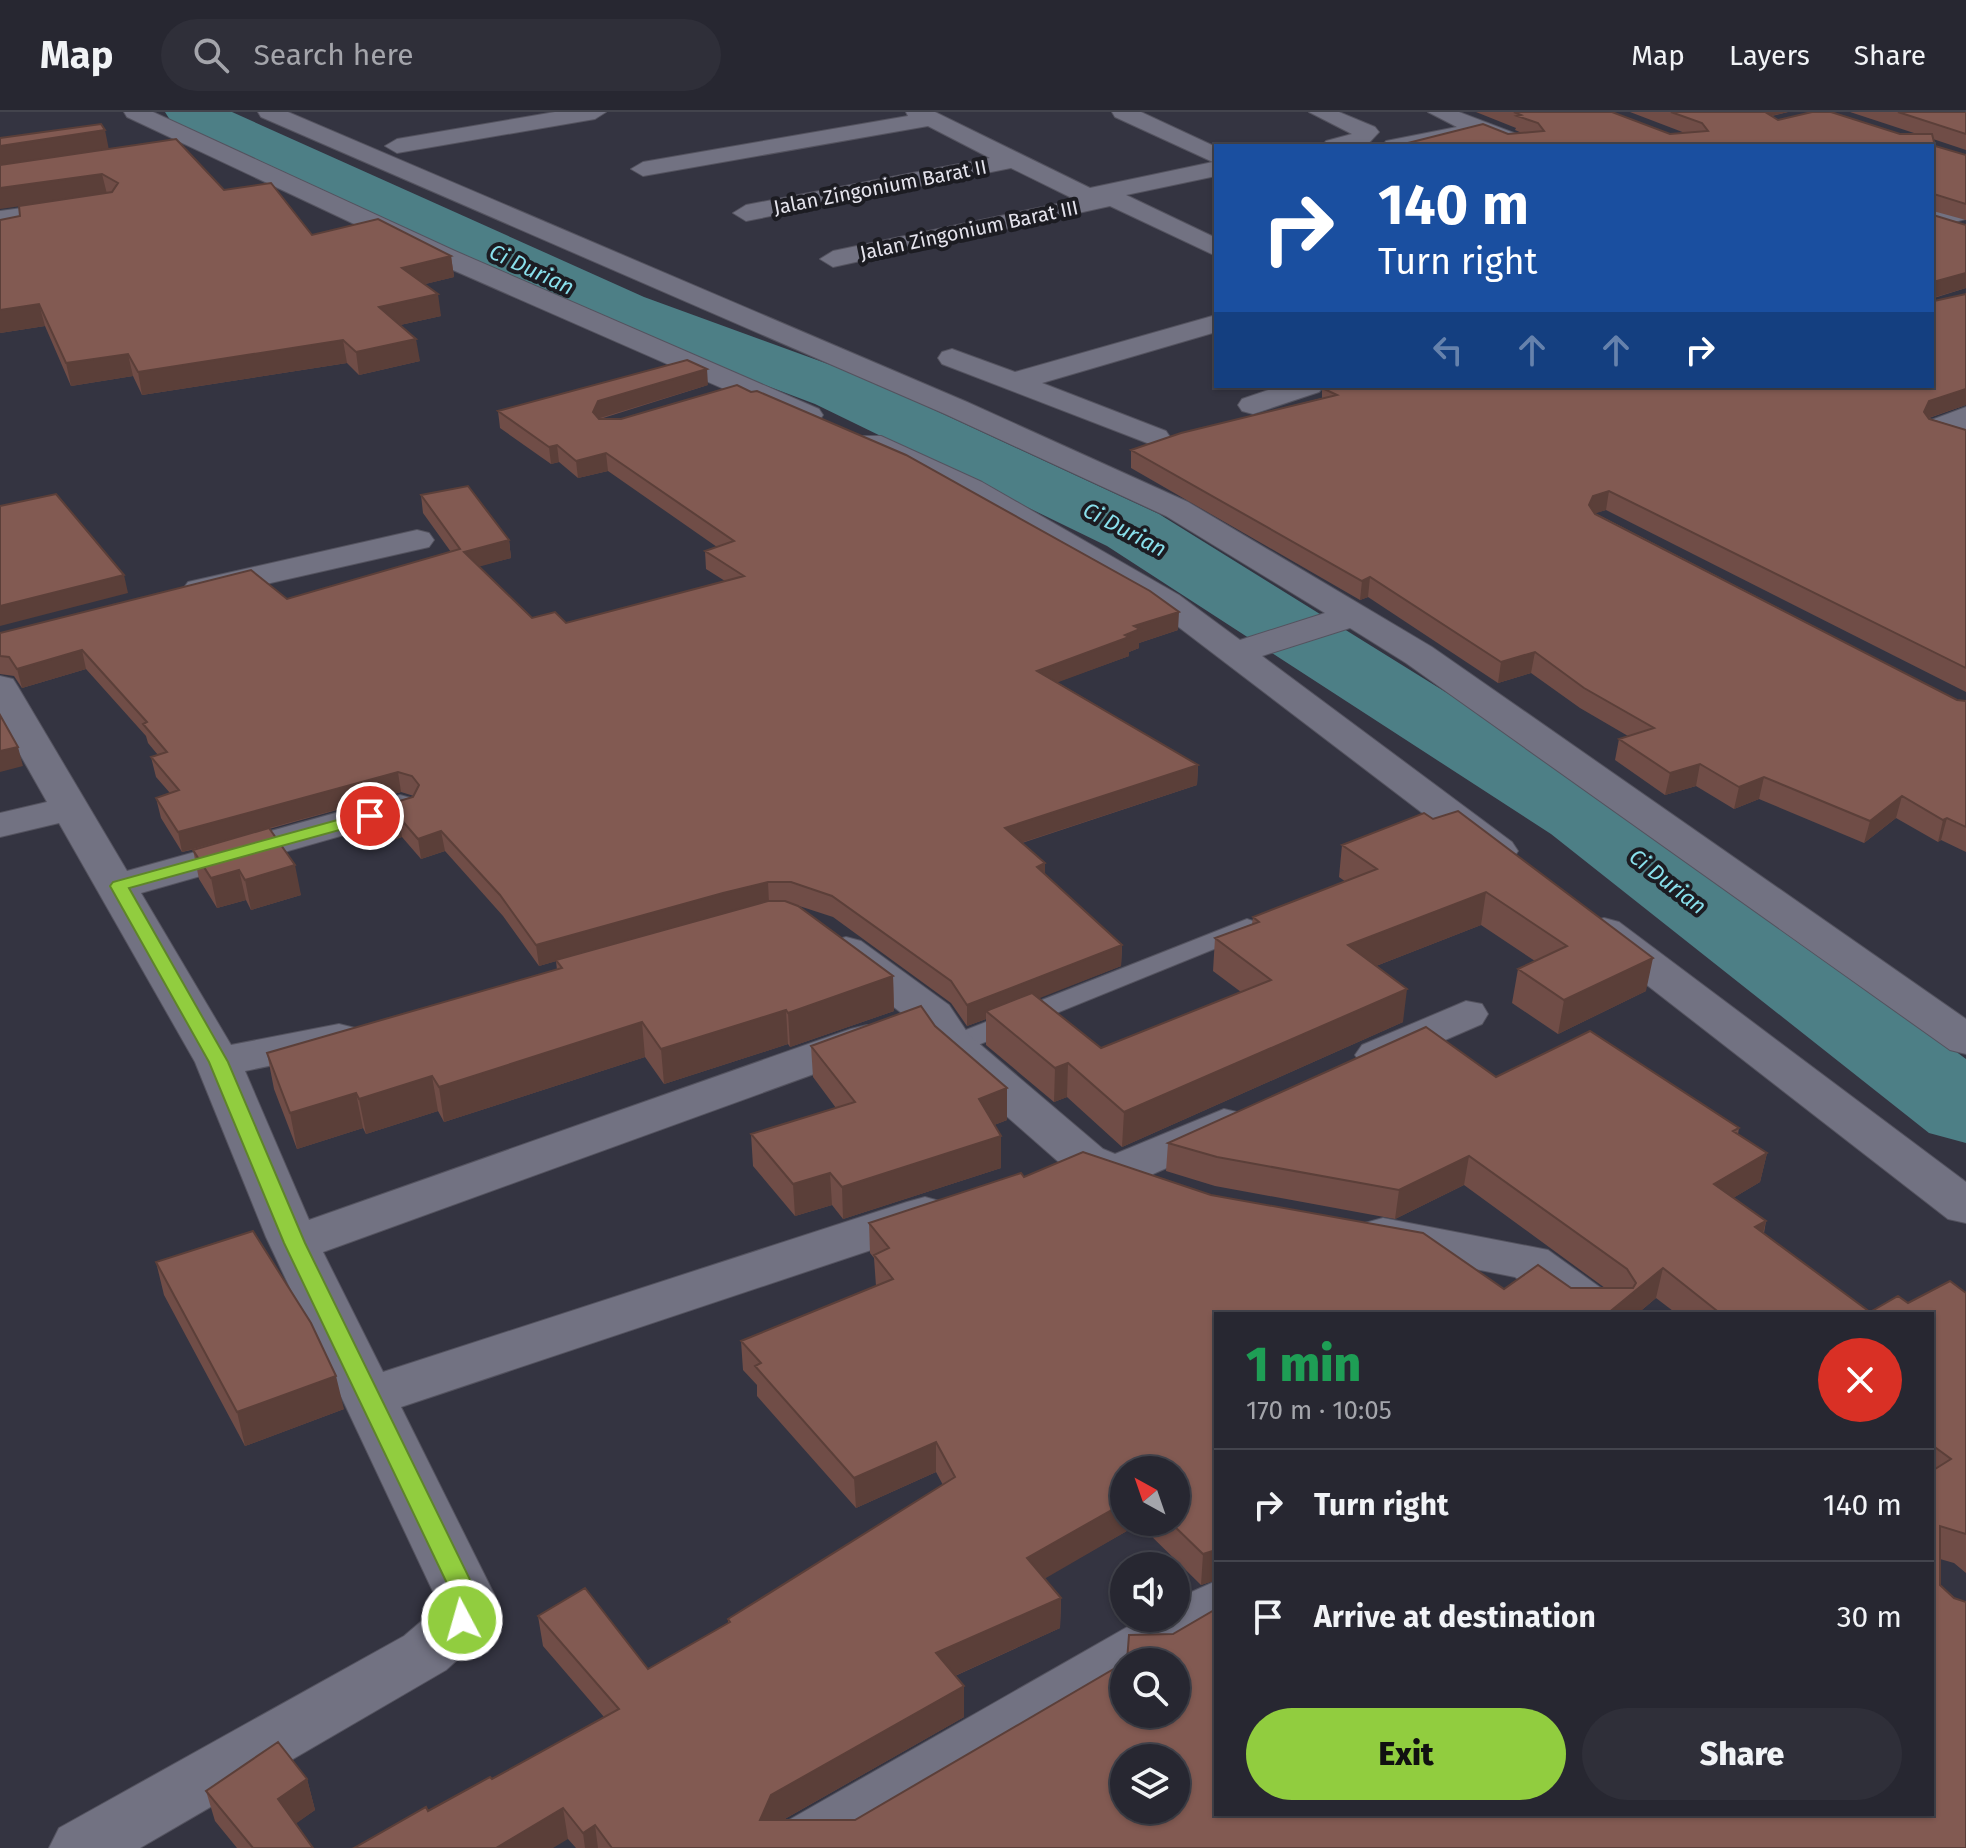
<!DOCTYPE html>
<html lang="en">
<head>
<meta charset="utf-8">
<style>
  body { margin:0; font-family:"Fira Sans",sans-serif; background:#2f2f39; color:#f1f3f6; height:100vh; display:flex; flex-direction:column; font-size:30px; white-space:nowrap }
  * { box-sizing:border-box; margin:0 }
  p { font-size:26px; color:#a4a5ab }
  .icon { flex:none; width:44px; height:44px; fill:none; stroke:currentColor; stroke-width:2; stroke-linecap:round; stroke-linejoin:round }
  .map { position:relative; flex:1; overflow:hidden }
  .panel { position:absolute; left:1214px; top:1200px; width:720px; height:504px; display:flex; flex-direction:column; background:#272731; border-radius:0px; box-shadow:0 2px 6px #0004,0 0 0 2px #43444d }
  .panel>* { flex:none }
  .guide { position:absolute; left:1214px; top:32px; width:720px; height:244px; border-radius:0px; box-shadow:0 2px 6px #0004,0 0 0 2px #43444d; background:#1a4fa0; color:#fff; overflow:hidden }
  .needle { width:52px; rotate:320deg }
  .fabs { position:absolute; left:1110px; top:1344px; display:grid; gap:16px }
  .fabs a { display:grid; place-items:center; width:80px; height:80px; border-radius:50%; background:#272731; box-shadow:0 2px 6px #0004,0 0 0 2px #43444d; font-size:40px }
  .pin { position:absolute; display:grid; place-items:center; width:68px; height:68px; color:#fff; margin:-34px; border:4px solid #fff; border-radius:50%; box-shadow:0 2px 8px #0007 }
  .me { position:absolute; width:88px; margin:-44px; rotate:354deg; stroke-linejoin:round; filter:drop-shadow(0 0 6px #0008) }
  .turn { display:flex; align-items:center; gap:28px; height:168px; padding:0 32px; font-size:36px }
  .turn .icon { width:104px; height:104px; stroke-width:2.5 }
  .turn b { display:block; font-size:56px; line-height:68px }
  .lanes { display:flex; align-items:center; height:76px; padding:0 32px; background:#0003; justify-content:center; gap:40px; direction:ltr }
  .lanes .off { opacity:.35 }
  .round { display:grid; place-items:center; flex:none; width:84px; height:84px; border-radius:42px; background:#2f2f39 }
  .headline { display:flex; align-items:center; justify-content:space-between; height:136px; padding:0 32px }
  h1 { font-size:48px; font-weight:800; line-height:60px; color:#1e9e55 }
  .button { display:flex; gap:16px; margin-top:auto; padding:16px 32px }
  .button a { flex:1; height:92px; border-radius:48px; background:#91cd3f; color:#111; font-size:32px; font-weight:800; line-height:92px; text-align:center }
  .button a+a { background:#2f2f39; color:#f1f3f6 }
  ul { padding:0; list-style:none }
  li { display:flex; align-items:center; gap:24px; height:112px; padding:0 32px; border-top:2px solid #43444d }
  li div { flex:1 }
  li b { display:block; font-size:30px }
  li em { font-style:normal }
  header { display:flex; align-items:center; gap:48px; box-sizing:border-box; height:112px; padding:0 40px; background:#272731; border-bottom:2px solid #43444d }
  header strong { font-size:38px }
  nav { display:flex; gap:44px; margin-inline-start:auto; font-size:28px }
  .search { width:560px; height:72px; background:#2f2f39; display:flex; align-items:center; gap:20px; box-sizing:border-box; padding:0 28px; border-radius:44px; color:#a4a5ab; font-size:30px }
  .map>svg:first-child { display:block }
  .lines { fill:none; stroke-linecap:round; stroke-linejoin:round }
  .river { fill:#4d7f86; fill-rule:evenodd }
  .service-casing { stroke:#54535f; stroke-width:2 }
  .minor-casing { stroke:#54535f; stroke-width:2 }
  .service { fill:#727282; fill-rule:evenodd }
  .minor { fill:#727282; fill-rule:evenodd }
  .wall { fill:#704d47; fill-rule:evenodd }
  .shaded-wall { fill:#5b3f39 }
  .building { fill:#825a52; stroke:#5b3f39; stroke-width:2; fill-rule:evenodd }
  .route { fill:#91cd3f; stroke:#5e8529; stroke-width:2 }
  .labels { text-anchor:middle; stroke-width:8; stroke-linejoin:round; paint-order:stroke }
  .far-street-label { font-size:20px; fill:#e5e4ed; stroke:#1c1c22 }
  .far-water-label { font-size:22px; font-style:italic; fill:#89e0ec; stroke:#1c1c22 }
</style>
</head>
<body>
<header>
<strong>Map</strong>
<div class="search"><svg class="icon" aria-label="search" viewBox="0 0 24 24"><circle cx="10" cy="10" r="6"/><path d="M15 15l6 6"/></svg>Search here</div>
<nav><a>Map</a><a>Layers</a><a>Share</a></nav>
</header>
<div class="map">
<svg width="1966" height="1736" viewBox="0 0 1966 1736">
  <rect width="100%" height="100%" fill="#343441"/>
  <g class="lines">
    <path class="river" d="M165 0H232L644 185 861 264 1159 402 1613 684 1966 947V1031L1929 1021 1551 722 1107 434 815 292 600 211 172 11Z"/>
    <g class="service-casing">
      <path id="service" d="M1247 807 1256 810 1260 815 1256 820 963 939H943L940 933 943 927Z"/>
    </g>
    <g class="minor-casing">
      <path id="minor" d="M124 0H153L455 139 819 297 823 303 819 309H797L437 151 127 5Z
        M258 0H288L967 290 1188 390 1432 535 1966 907V942L1950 938 1406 551 1350 516 1262 544 1512 730 1518 739 1512 748 1498 751 1484 748 1155 497 960 384 859 338 855 331 859 324H881L982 370 1179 483 1240 528 1325 501 1166 404 945 302 261 5Z
        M555 0H606L595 7 397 41 385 34 397 27Z
        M906 0H935L1090 76 1213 50 1115 5 1112 0H1141L1216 35V64L1126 83 1216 126V144L1110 94 833 155 820 147 833 139 1076 88 1011 56 746 109 733 101 746 93 990 46 928 14 643 64 631 57 643 50 908 4Z
        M1309 0H1339L1375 15 1379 20 1366 34H1322L1326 29 1352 22Z
        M1428 0H1459L1535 29 1539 34H1506L1473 21 1469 26 1430 34H1382L1386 29 1457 15Z
        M81 88 93 95 90 100 0 115V99Z
        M1966 91V107L1932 116V100Z
        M1216 203V220L1042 271 1166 319 1170 325 1166 331 1155 334 942 252 938 246 942 240 952 237 1015 260Z
        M1280 274H1324L1319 280 1253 302 1242 299 1238 293 1242 287Z
        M1966 295V336L1926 322 1922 316 1926 310Z
        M417 418 429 421 434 428 429 435 200 487 188 484 183 477 188 470Z
        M0 564 13 567 18 575 127 759 400 683 414 687 420 695 414 703 141 781 231 933 339 912 355 916 362 926 355 936 245 959 309 1108 851 917 867 913 883 917 890 927 883 937 323 1140 383 1260 907 1090 925 1085 943 1090 950 1102 943 1114 401 1295 496 1486 478 1529 446 1558 140 1736H49L59 1716 404 1524 431 1501 436 1486 266 1125 195 950 59 711 0 725V701L47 690 0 607Z
        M1604 806 1619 810 1966 1070V1111L1948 1107 1589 828 1583 819 1589 810Z
        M846 825 861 829 949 893 969 923 1103 1037 1115 1042 1224 997 1241 1001 1248 1012 1241 1023 1153 1062 1157 1069 1150 1080 1133 1085 1095 1073 1069 1059 937 943 916 912 831 847 824 838 831 829Z
        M1466 889 1482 892 1488 902 1482 912 1378 957 1362 953 1355 943 1362 933Z
        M1383 1106 1548 1138 1619 1189 1627 1202H1565L1515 1165 1365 1135 1358 1123 1365 1111Z
        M1216 1469V1522L1169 1550H1124V1577L855 1736H765L775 1716 1143 1506H1176V1487Z"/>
    </g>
    <use href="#service" class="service"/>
    <use href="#minor" class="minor"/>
  </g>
  <path class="wall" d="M1476 0H1612L1670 22 1685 21 1630 0H1788L1772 4 1778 8 1812 0H1831L1900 22H1917L1850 0H1966V38L1933 27 1935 34 1966 43V108L1933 99V103L1966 113V176L1934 186V189L1966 182V293L1929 306 1966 318V580L1606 398 1595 401 1957 588 1966 589V740L1941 728 1938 730 1896 706 1864 731 1759 687 1734 697 1696 674 1665 683 1615 648 1619 627 1628 624 1580 596 1531 561 1498 571 1368 485 1360 488 1131 356V338L1181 321 1322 286V276L1329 274H1481L1487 277 1498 274H1932V34H1396L1483 12 1508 22 1522 21 1515 18 1516 16Z
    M109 37 224 78 312 123 451 144 454 165 425 172 441 204 400 213 420 249 359 263 347 251 142 283 133 264 71 274 45 214 0 221 20 104Z
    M708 273 600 307 1178 518 1139 531V536L1129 540V544L1057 570 1198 653 1197 673 1022 731 1045 751V762L1122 833 1121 854 1038 886 1101 936 1241 880 1213 859 1215 826 1252 812 1253 805 1346 770 1339 765 1342 733 1424 701 1646 879 1558 922 1512 891 1518 857 1535 849 1481 813 1376 854 1403 910 1122 1035 1067 985 1054 990 986 933V907L967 914 951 891 833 805 790 791 893 864 894 899 790 935 788 932 664 972 645 945 444 1010 438 999 366 1022 363 1016 297 1037 274 977 267 941 557 858 556 849 539 854 503 804 445 739 421 747 402 725 376 733 366 720 362 700 414 684 401 680 269 717 301 783 251 798 246 788 217 796 199 767 193 738 200 736 182 740 161 706 156 686 170 681 156 665 151 645 158 643 148 631 146 624 86 557 22 576 14 564 0 562V521L287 487 451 440 423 401 421 383 509 428 511 446 479 454 532 506 566 511 725 469 706 457 705 439 717 435 608 359 578 366 559 350 551 352 500 316 498 299Z
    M935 914 1007 976V1008L994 1013 1001 1056 843 1107 832 1093 795 1104 753 1054 751 1022 836 996 813 965 811 934Z
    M1496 965 1739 1016 1738 1022 1767 1041 1760 1070 1733 1086 1766 1109 1764 1121 1870 1200 1908 1191 1966 1181V1461L1954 1451 1940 1447V1473L1966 1736H576L568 1727 428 1699 492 1667 604 1605 543 1534 538 1504 648 1557 728 1511V1507L943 1373 936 1360 856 1396 757 1284V1273L743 1258 741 1229 876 1174 874 1146 870 1141 869 1111 1024 1065 1211 1083 1504 1177 1605 1176 1464 1073 1395 1107 1215 1074 1166 1059 1168 1031ZM1656 1186 1677 1202H1932V1702H1216L855 1708H783L964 1605V1574L955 1564 1060 1516 1061 1486 1044 1466 1139 1412 1201 1473 1216 1468V1202H1637ZM1124 1358 1176 1410H1124Z
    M156 1150 344 1297 245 1334 164 1183Z
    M307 1667 315 1698 296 1711 313 1736H237L215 1709 206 1679Z"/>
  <path class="shaded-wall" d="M1764 0H1788L1766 5Z
    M105 18 109 38 0 54V34Z
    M102 62 107 82 0 97V76Z
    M451 144 454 165 405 177 402 156Z
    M1966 161V176L1932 186 1933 170Z
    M438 182 441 204 382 217 379 195Z
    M39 192 45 214 0 221V198Z
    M416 227 420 249 359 263 356 240Z
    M343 228 347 251 142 283 138 260Z
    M128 242 133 264 71 274 66 251Z
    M707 257 708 273 600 306 594 317 593 300 598 289Z
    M1966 277V293L1925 307 1924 300 1929 289Z
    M557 333 559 350 551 352 549 335Z
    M606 341 608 359 578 366 576 349Z
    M1609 379 1606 398 1590 403 1589 393 1593 384Z
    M509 428 511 446 467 458 464 440Z
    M124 463 128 481 0 514V494Z
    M1370 465 1368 485 1360 488 1362 469Z
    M1179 500 1178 518 1139 531V536L1129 540V544L1037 578V559L1125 523 1134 514Z
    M82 538 86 557 22 576 17 557Z
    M1535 540 1531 561 1498 571 1501 550Z
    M18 635 23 654 0 660V639Z
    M1700 652 1696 674 1665 683 1670 661Z
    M1198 653 1197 673 1005 736V716Z
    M398 660 401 680 182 740 178 720Z
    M1764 665 1759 687 1734 697 1739 675Z
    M1902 684 1896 706 1864 731 1870 709Z
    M399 705 402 725 376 733 373 713Z
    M1947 706 1941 728 1938 730 1943 708Z
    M441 719 445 739 421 747 418 727Z
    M1045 751V772L1037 755Z
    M295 753 301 783 251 798 245 768Z
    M239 758 246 788 217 796 211 766Z
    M768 770 769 791 724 802 539 854 536 833 723 781Z
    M1486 780 1481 813 1345 866 1348 833Z
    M1122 833 1121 854 992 905 986 899V907L967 914V893Z
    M1653 846 1646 879 1558 922 1564 888Z
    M893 864 894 899 790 935 788 901Z
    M1407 877 1403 910 1122 1035 1124 1000Z
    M786 898 788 932 664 972 661 937Z
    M642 910 645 945 444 1010 439 975Z
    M1068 951 1067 985 1054 990 1055 956Z
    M432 964 438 999 366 1022 359 987Z
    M1007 976V1008L979 1019V987Z
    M356 981 363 1016 297 1037 290 1001Z
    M1001 1024V1056L843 1107 842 1075Z
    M1767 1041 1760 1070 1708 1101 1714 1072Z
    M1469 1044 1464 1073 1395 1107 1399 1078Z
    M830 1061 832 1093 795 1104 793 1072Z
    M1766 1109 1759 1138 1755 1115Z
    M1663 1156 1656 1186 1637 1202H1607Z
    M336 1264 344 1297 245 1334 237 1300Z
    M936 1330V1360L856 1396 854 1366Z
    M1124 1391V1410H1139V1412L1027 1477V1446Z
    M1216 1438V1468L1201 1473 1203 1442Z
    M1061 1486 1060 1516 937 1572 936 1541Z
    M964 1574V1605L774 1713 760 1708 771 1683Z
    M307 1667 315 1698 287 1718 278 1687Z
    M563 1696 568 1727 553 1736H496Z
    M595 1713 598 1736H585L583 1721Z"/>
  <path class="building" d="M1514 0H1612L1670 22 1708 19 1702 11 1671 0H1765L1778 8 1812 0H1831L1900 22H1932L1935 34 1966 43V92L1934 82 1933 103 1966 113V161L1933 170 1934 189 1966 182V277L1929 289 1924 300 1929 307 1966 318V556L1609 379 1593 384 1589 393 1595 402 1957 588 1966 589V715L1947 706 1943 708 1902 684 1870 709 1764 665 1739 675 1700 652 1670 661 1619 627 1654 616 1584 576 1535 540 1501 550 1370 465 1362 469 1131 338 1181 321 1337 283 1322 276 1329 274H1481L1487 277 1498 274H1932V34H1396L1483 12 1508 22 1544 19 1538 11 1517 4 1521 3Z
    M1898 0H1966V22Z
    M101 12 105 18 0 34V26Z
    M176 27 224 78 271 71 312 123 378 107 451 144 402 156 438 182 379 195 416 227 356 240 343 228 138 260 128 242 66 251 39 192 0 198V108L20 104 19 94 112 80 118 71 102 62 0 76V53Z
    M687 248 707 257 598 289 593 300 599 307H621L737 273 751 280 757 279 906 343 1150 479 1179 500 1134 514 1140 517 1125 523 1129 525 1037 559 1198 653 1005 716 1045 751 1037 755 1122 833 967 893 951 869 832 784 791 770H768L723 781 536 833 500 783 441 719 418 727 399 705 373 713 362 700 413 685 419 673 412 664 398 660 178 720 156 686 179 678 151 645 167 640 143 612 147 610 82 538 17 557 9 545 0 544V521L251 458 287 487 460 437 421 383 468 374 509 428 464 440 532 506 555 500 566 511 744 464 705 439 734 429 606 341 576 349 557 333 549 335 498 299Z
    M56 382 124 463 0 494V394Z
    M0 603 18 635 0 639Z
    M1458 699 1653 846 1564 888 1518 857 1567 834 1486 780 1348 833 1407 877 1124 1000 1068 951 1055 956 986 899 1032 881 1101 936 1271 868 1215 826 1259 810 1253 805 1377 757 1342 733 1424 701 1433 707Z
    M269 716 295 753 245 768 239 758 211 766 193 738Z
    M768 789H785L798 794 893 864 788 901 786 898 661 937 642 910 439 975 432 964 359 987 356 981 290 1001 267 941 562 856 556 848Z
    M921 894 935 914 1007 976 979 987 1001 1024 842 1075 830 1061 793 1072 751 1022 855 990 811 934Z
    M1426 915 1496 965 1590 919 1739 1016 1733 1019 1767 1041 1714 1072 1766 1109 1755 1115 1870 1200 1898 1184 1908 1191 1950 1169 1966 1181V1422L1940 1414V1473L1954 1486 1966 1490V1736H612L595 1713 583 1721 563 1696 496 1736H354L426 1695 428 1699 490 1665 492 1667 619 1597 538 1504 585 1476 648 1557 730 1510 728 1507 955 1365 936 1330 854 1366 755 1254 761 1251 741 1229 893 1167 874 1143 889 1136 869 1111 1021 1061 1024 1065 1083 1040 1211 1083 1423 1121 1504 1177 1538 1153 1571 1176H1633L1636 1171 1627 1157 1469 1044 1399 1078 1217 1045 1168 1031ZM1663 1156 1721 1202H1932V1333L1951 1347 1932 1359V1702H1216V1497L1173 1522 1129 1523 1127 1549 1126 1550H1176V1602H1124V1551L855 1708H760L771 1683 964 1574 936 1541 1061 1486 1027 1446 1124 1391V1358H1176V1410H1170L1203 1442 1216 1438V1202H1607ZM1124 1646H1176V1698H1124Z
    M253 1119 311 1211 336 1264 237 1300 156 1150Z
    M278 1630 307 1667 278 1687 313 1736H253L206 1679Z"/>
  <path class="route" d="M370 699 378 704 376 708 129 776 228 950 305 1131 479 1486 471 1515 462 1517 453 1515 450 1508 454 1486 284 1131 209 950 110 774 113 770Z"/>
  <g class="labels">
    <g class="far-street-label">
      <text transform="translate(880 75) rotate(-11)" y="7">Jalan Zingonium Barat II</text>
      <text transform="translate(969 118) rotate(-12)" y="7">Jalan Zingonium Barat III</text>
    </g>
    <g class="far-water-label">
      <text transform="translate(532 157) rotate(25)" y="8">Ci Durian</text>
      <text transform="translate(1125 417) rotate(28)" y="8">Ci Durian</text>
      <text transform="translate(1668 769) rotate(38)" y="8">Ci Durian</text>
    </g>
  </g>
</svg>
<div class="fabs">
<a><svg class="needle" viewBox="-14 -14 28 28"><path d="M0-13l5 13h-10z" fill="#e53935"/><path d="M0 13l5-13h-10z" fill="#a4a5ab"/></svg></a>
<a><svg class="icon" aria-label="sound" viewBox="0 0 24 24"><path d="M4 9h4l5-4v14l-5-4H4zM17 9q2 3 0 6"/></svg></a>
<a><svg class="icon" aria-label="search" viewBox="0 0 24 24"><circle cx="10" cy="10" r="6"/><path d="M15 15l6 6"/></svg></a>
<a><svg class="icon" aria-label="layers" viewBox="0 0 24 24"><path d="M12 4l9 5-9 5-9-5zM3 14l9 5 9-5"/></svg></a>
</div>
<div class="pin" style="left:370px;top:704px;background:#d93025"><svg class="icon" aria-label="arrive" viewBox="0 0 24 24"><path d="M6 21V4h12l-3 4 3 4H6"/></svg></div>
<svg class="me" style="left:462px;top:1508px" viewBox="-20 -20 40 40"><circle r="17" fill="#91cd3f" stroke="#fff" stroke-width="3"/><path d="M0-11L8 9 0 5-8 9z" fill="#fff"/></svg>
<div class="guide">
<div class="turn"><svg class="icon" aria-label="right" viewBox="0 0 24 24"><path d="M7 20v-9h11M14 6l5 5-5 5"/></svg><div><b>140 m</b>Turn right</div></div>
<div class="lanes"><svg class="icon off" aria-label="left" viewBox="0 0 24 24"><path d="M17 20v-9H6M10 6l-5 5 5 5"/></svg><svg class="icon off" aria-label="ahead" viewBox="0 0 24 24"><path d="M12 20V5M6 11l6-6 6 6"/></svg><svg class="icon off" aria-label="ahead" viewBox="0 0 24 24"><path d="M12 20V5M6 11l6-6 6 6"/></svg><svg class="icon" aria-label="right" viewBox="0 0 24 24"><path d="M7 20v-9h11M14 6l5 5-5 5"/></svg></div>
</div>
<section class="panel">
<div class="headline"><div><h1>1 min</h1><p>170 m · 10:05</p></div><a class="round" style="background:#d93025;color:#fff"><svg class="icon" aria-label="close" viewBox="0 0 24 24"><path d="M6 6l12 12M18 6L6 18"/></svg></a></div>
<ul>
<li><svg class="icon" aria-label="right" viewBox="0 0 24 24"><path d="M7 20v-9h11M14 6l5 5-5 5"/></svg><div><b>Turn right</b></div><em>140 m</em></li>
<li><svg class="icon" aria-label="arrive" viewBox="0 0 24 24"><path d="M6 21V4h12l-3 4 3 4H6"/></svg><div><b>Arrive at destination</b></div><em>30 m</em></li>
</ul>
<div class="button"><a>Exit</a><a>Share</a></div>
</section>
</div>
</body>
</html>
